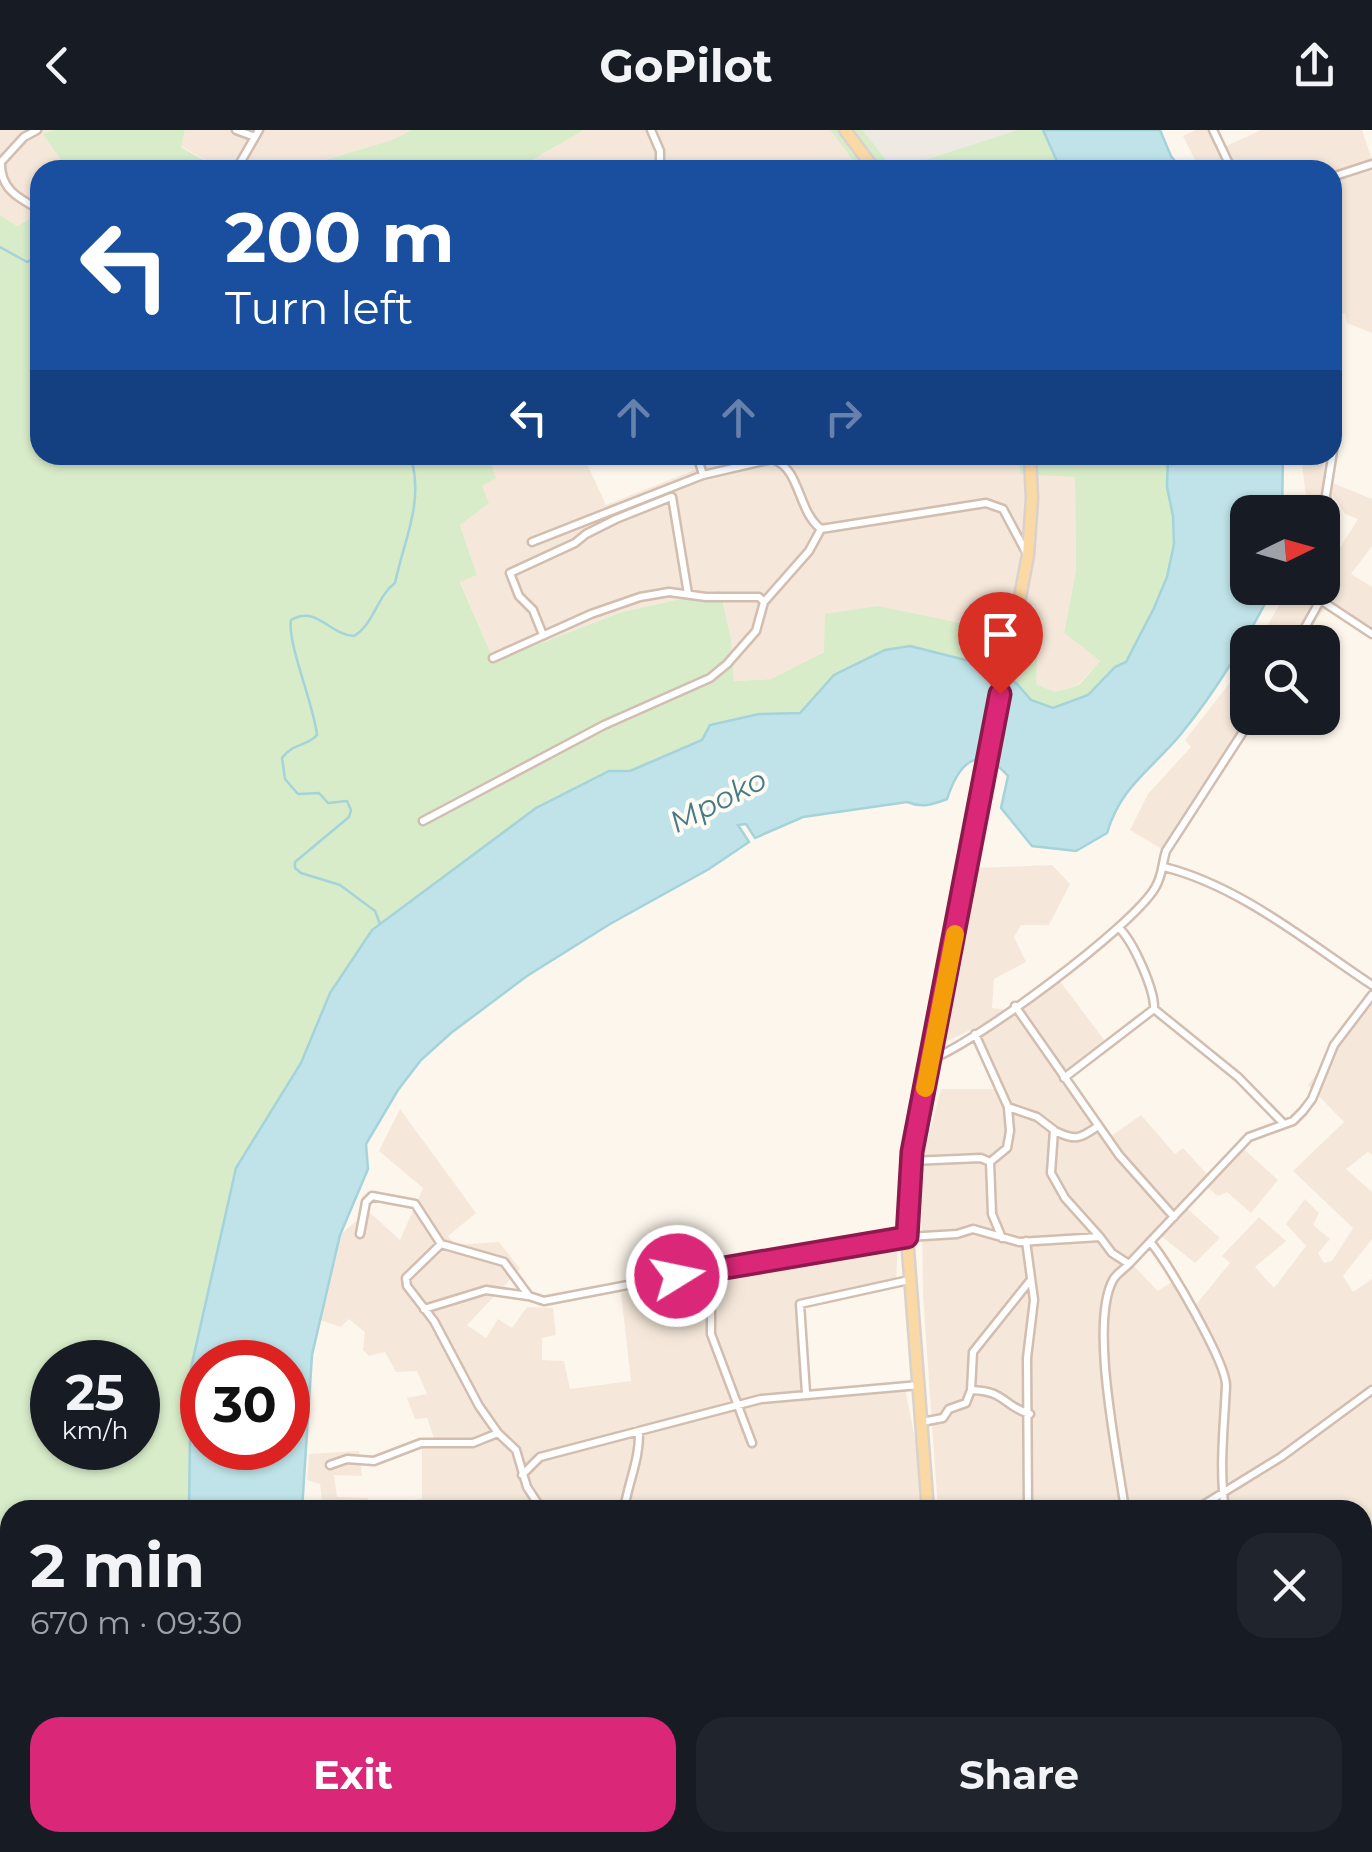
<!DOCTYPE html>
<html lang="en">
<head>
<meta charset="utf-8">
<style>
  body { margin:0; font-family:Montserrat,sans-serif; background:#20242c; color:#f1f3f6; height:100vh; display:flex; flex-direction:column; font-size:38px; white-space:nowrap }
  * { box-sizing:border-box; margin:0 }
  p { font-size:32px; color:#9ea1a6 }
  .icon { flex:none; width:55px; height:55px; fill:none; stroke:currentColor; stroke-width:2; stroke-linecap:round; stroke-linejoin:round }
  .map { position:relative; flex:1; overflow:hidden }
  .side { position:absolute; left:0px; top:1370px; width:1372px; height:352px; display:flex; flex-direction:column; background:#171b24; border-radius:30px 30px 0 0; box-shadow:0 2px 8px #0004 }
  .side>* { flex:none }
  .guide { position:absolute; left:30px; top:30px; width:1312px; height:305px; border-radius:30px; box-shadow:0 2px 8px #0004; background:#1a4fa0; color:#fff; overflow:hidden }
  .needle { width:65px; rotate:85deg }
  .tools { position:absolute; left:1230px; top:365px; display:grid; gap:20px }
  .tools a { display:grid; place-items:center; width:110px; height:110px; border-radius:20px; background:#171b24; box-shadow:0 2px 8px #0004; font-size:50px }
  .speed { position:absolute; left:30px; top:1210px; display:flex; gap:20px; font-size:50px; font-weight:700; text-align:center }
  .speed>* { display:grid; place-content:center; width:130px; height:130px; border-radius:50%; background:#171b24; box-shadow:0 2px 8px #0004; line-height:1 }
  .speed small { font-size:25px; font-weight:400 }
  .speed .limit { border:15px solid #d22; background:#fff; color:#111 }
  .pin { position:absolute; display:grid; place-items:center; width:85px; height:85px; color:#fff; margin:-102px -42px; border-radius:50% 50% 50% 0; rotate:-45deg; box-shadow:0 0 10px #0007 }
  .pin .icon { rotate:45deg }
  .me { position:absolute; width:110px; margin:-55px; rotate:80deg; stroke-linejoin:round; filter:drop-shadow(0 0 8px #0008) }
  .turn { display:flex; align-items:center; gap:35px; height:210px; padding:0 30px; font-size:45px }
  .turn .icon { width:130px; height:130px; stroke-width:2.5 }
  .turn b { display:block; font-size:70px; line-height:85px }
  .lanes { display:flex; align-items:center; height:95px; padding:0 30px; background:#0003; justify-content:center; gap:50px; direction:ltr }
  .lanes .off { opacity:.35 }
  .round { display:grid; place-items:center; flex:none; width:105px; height:105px; border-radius:30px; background:#20242c }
  .headline { display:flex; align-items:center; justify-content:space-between; height:170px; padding:0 30px }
  h1 { font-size:60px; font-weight:700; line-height:75px }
  .button { display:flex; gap:20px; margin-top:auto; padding:20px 30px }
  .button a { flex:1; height:115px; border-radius:30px; background:#db2777; color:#fff; font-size:40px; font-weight:700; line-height:115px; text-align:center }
  .button a+a { background:#20242c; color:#f1f3f6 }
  header { display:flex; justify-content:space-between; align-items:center; height:130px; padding:0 30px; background:#171b24; font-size:45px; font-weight:700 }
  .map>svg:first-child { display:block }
  .residential { fill:#f5e8da }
  .industrial { fill:#efe9e4 }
  .green { fill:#d8ecc9; fill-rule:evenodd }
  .water { fill:#bfe3e8; stroke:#a5d3da; stroke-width:2.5; fill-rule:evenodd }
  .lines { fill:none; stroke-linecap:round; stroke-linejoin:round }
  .stream { stroke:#a5d3da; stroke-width:2.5 }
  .street-casing { stroke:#d1beb0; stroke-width:11 }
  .primary-casing { stroke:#dad1cd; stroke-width:15 }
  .street { stroke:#fff; stroke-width:6 }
  .primary { stroke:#fbd9a5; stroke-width:10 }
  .route-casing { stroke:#8e194d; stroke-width:25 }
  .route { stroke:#db2777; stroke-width:18 }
  .slow { stroke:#f59e0b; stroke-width:18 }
  .labels { text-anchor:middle; stroke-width:8; stroke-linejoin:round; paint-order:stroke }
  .water-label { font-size:30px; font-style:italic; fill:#437c86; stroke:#fffaf3 }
</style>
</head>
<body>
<header><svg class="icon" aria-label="back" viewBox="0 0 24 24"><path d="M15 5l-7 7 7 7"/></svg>GoPilot<svg class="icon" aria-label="share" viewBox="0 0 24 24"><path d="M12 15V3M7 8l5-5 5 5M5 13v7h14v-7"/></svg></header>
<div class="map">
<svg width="1372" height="1722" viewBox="0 0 1372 1722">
  <rect width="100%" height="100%" fill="#fdf6ec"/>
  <path class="residential" d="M0 0H54L44 4 68 40H40V83L17 96 0 85Z
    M185 0H411L392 10 292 40H222L181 16Z
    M584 0H830L860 40H515Z
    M1196 0H1207L1220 19 1261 0H1362L1372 30V203L1347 193 1345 183 1333 186 1332 40H1200L1183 6Z
    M488 325H583L606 375 697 339 691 325H1018L1020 344 1075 346 1076 440 1064 503 1100 531 1078 555 1055 562 1036 554 824 522 771 549 734 551 731 509 720 460 622 482 494 531 460 451 477 445 460 395 482 356 495 347Z
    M1301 325H1322L1325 350 1372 369V416L1351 444 1372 457V504L1326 476 1302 512H1258L1289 458 1320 460 1322 458 1325 442 1323 440V412L1338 421 1358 389 1345 384 1332 364 1306 368Z
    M1247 531 1248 588H1256L1170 724 1130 700 1148 664 1191 617 1185 610Z
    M1052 735 1070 754 1049 795H1021L1014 807 1026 832 994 849 992 878 1016 881 1059 850 1105 911 1058 948 1104 1011 1141 985 1175 1024 1183 1018 1207 1044 1238 1014 1278 1050 1251 1083 1227 1062 1218 1066 1207 1057 1181 1073 1220 1108 1195 1133 1160 1105 1129 1131 1158 1161 1173 1151 1194 1177 1230 1133 1222 1126 1259 1087 1286 1111 1255 1137 1274 1158 1306 1116 1286 1094 1305 1069 1319 1083 1313 1095 1330 1109 1318 1123 1324 1133 1332 1131 1353 1098 1293 1041 1344 992 1308 955 1372 872V1025L1368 1022 1346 1039 1372 1062V1109L1343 1146 1353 1162 1372 1149V1722H1150L1152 1712H1362V1380H938L923 1165 921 1036 941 959H998L972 899 944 913 976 738Z
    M400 979 476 1083 448 1106 456 1115 499 1112 520 1139 467 1195 486 1208 498 1189 512 1198 527 1177 553 1178 556 1205 542 1208V1230L564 1231 570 1259 631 1251 621 1163 898 1112 896 1152 809 1174 804 1181 810 1259 904 1254 917 1318 921 1380H397L396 1372 422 1369V1317L435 1311 427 1288 415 1289 407 1268 427 1264 417 1241 396 1242 385 1222 369 1226 363 1220 365 1202 349 1189 341 1197 320 1190 340 1105 368 1081 400 1110 423 1058 379 1021Z
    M359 1321 362 1346 334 1345 337 1367 368 1368 370 1380H323L320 1354 307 1350 309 1324Z
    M543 1712H941L942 1722H532L543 1719Z"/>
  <path class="industrial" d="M863 0H1018L1019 2 894 40Z"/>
  <path class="green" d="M54 0H185L181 17 221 40H68L43 4Z
    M411 0H584L515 40H292L392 10Z
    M830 0H863L894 40 1018 0H1043L1061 40H860Z
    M40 83V325H488L496 348 482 356 489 373 460 395 477 445 460 452 494 531 622 482 720 460 731 509 734 551 771 549 824 522 825 484 878 476 1038 509 1036 554 1055 562 1079 555 1100 531 1064 503 1076 440 1075 347 1020 344 1018 325H1168L1167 357 1173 386 1174 414 1167 447 1154 478 1126 532 1115 537 1088 565 1054 578 1031 570 1017 554 910 516 834 545 800 584H759L710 595 703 609 630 641H609L536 678 372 800 330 863 301 933 236 1038 191 1238 189 1380H10V1712H206L207 1722H0V85L17 96ZM52 1232H138V1318H52Z"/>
  <path class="water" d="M1043 0H1160L1171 26 1182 40H1061Z
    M1168 325H1283L1282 382H1248V458H1273C1246 511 1219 557 1181 604 1151 640 1121 656 1107 703L1076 721 1032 716 1001 678 1008 646C977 611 958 636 947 669 932 675 922 678 907 672L803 687 755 708 746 694 738 695 749 712 709 739 610 794 527 846 451 903 421 930 398 960 366 1014 368 1039 340 1105 312 1225 302 1380H189L191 1238 236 1038 301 933 330 863 372 800 536 678 609 641H630L702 610 710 595 759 584 800 583 834 545 885 520 910 516 997 538 1017 554 1031 570 1053 578 1088 565 1115 537 1126 532 1154 478 1167 447 1174 414 1173 386 1167 357ZM202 1232H288V1318H202Z
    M206 1713H333L334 1722H207Z"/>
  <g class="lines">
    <path class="stream" d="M0 117 27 132 40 126
      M354 325 364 329 378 325
      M386 325H399
      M380 794 375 781 340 755 301 743 295 738V732L349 687 351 680 347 671 328 673 319 663 298 664 285 649 282 628C291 614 308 616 317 605 314 575 287 513 291 490 317 475 328 504 354 506 374 494 377 466 395 453 404 410 423 375 412 331L404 325"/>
    <g class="street-casing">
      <path id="street" d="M236 0 255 7
        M651 0 660 21V38
        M1213 0 1232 40
        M1 32C0 59 18 68 40 80
        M1 32 24 7 37 0
        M236 40 259 0
        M651 40H666
        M1332 47 1372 34
        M697 325 703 345
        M672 367 688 464
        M532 412 703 345 772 329C801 338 797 381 821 399L986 373 1003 379 1027 424
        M1322 471 1372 504
        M543 505 533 480 519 466 510 443 575 413 586 404 616 389 671 367
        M1297 512 1331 451 1326 365 1334 315 1332 281
        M493 528 591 484 640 467 669 462 706 467H759L764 472
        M423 691 604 595 710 548 727 534 756 501 764 472 809 421 821 399
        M1164 737C1240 756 1307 812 1372 855
        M1119 798C1133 811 1155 860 1154 879
        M1015 876 1119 1025 1174 1087
        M975 904 1008 977 1037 987 1054 1000 1051 1043 1065 1068 1100 1107
        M932 929C978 911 1131 798 1155 758 1163 745 1162 733 1166 721L1252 588
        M1064 948 1154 879 1238 947 1284 994
        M1055 1001C1075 1011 1080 1009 1098 996
        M911 1031 981 1028 990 1032
        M360 1104 366 1072 372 1066 415 1074 441 1114 504 1132 529 1166 544 1171 711 1139 907 1107 957 1104 973 1099 1019 1112 1100 1107 1112 1123 1129 1134 1249 1007 1293 991 1303 981 1312 969 1334 915 1372 865
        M1002 1108 992 1084 990 1032 1007 1018 1010 1001 1008 978
        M1026 1111 1034 1170 1027 1228 1028 1380
        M1151 1113C1168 1132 1227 1234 1226 1256 1224 1298 1219 1338 1225 1380
        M441 1114 406 1148 407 1156 434 1191 479 1276 498 1303 516 1320 527 1357 542 1380
        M711 1139V1204L752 1313
        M424 1179 486 1160 528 1166
        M971 1260C1007 1261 1002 1276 1030 1284
        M806 1263 800 1174 909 1150
        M922 1292 943 1288 949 1279 966 1273 971 1260 973 1222 1029 1152
        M330 1335 347 1329 374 1331 421 1313H473L498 1303
        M522 1345 540 1327 761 1269 919 1255
        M624 1380C628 1352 640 1330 639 1301
        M1125 1380C1118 1327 1089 1194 1113 1150 1116 1144 1124 1139 1129 1134
        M1195 1380 1281 1327 1372 1260
        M1362 1675 1372 1685
        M495 1712 496 1722
        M618 1712 622 1722
        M835 1712 836 1722
        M1156 1712 1165 1722
        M1239 1712 1242 1722
        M720 1722 721 1712
        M1170 1722 1172 1712"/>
    </g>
    <g class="primary-casing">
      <path id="primary" d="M845 0 875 40
        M928 1380 907 1107 909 1049 1028 425 1032 369 1030 325
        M950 1712V1722"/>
    </g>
    <use href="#street" class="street"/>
    <use href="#primary" class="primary"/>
  </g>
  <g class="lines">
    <g class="route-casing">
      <path id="route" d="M677 1146 907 1107 912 1022 1000 564"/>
    </g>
    <use href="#route" class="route"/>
    <path class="slow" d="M925 958 955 804"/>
  </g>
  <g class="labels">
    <g class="water-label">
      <text transform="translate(718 671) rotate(-27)" y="10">Mpoko</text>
    </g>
  </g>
</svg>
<div class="tools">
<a><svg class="needle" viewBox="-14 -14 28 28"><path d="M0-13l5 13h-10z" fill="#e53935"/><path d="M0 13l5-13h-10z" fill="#9ea1a6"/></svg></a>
<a><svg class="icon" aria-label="search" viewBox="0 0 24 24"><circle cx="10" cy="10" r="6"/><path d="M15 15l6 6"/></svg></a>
</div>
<div class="speed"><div>25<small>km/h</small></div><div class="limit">30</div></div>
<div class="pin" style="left:1000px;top:564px;background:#d93025"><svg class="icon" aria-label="arrive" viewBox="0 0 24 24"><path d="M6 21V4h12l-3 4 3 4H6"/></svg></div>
<svg class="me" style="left:677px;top:1146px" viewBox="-20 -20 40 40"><circle r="17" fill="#db2777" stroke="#fff" stroke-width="3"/><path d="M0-11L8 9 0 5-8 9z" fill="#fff"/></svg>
<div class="guide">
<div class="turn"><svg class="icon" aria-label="left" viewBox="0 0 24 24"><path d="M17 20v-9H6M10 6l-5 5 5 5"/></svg><div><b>200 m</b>Turn left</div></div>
<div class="lanes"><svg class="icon" aria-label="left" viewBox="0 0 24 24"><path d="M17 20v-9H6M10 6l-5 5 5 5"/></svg><svg class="icon off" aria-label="ahead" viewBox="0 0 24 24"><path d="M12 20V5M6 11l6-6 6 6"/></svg><svg class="icon off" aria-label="ahead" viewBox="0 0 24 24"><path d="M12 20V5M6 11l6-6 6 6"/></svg><svg class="icon off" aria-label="right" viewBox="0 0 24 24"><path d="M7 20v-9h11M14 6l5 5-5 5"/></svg></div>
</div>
<section class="side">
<div class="headline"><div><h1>2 min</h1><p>670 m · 09:30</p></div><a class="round"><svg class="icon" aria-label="close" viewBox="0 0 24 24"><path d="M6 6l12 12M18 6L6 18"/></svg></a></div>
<div class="button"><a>Exit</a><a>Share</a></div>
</section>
</div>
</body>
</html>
